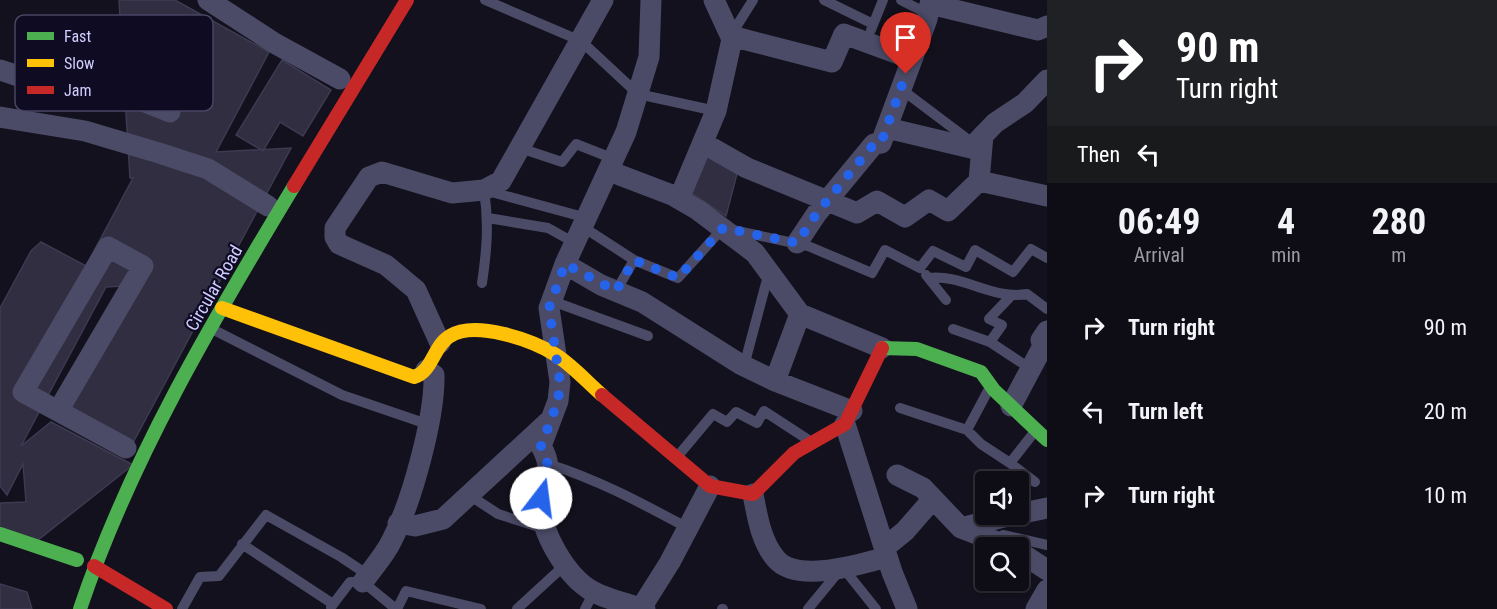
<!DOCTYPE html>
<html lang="en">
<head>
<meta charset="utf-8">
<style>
  body { margin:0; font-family:"Roboto Condensed",sans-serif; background:#1c1b23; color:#f1f3f6; height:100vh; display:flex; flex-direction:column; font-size:22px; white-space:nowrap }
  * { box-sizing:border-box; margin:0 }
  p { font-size:20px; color:#9b9ca1 }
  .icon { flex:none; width:33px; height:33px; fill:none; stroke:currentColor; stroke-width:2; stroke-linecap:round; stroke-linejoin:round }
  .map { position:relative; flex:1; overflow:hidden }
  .drawer { display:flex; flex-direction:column; background:#0e0d16; width:450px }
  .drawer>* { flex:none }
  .guide { background:#202124; color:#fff; overflow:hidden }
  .buttons { position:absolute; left:975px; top:471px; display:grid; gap:12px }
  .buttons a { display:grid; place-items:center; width:54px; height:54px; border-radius:6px; background:#0e0d16; box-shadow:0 2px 4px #0004,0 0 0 2px #2e2d35; font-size:30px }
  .pin { position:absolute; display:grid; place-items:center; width:51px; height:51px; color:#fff; margin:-62px -26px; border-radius:50% 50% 50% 0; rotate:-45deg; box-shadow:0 0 6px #0007 }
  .pin .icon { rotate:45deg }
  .me { position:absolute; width:66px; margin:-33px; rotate:15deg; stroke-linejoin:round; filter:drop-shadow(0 0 4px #0008) }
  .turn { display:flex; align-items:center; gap:21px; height:126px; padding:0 30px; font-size:27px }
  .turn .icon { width:78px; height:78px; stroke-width:2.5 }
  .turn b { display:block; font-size:42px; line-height:51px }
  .then { display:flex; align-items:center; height:57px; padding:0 30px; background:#0003; gap:12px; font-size:22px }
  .eta { display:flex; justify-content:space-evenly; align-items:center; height:102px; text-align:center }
  .eta b { font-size:36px; font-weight:700; line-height:42px }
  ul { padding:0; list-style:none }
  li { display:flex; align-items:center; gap:18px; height:84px; padding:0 30px }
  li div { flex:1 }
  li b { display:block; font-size:22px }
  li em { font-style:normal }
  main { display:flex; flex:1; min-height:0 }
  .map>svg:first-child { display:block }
  .building { fill:#302e40; stroke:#3d3a52; stroke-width:1.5 }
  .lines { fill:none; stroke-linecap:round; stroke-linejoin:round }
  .lane { stroke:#4b4b67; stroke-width:10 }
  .street { stroke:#4b4b67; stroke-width:21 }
  .fast { stroke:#4caf50; stroke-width:14 }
  .slow { stroke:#ffc107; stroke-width:14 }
  .jam { stroke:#c62828; stroke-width:14 }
  .route { stroke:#2563eb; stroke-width:10; stroke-dasharray:0 18 }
  .labels { text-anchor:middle; stroke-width:4.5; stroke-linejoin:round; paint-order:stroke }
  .street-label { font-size:18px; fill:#d1ceff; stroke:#0e0b23 }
  .key { fill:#0e0b23; stroke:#484665; stroke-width:1.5 }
  .key-label { font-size:16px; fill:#d1ceff }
</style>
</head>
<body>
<main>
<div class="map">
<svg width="1047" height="609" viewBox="0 0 1047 609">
  <rect width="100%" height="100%" fill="#12111d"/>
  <path class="building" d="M119 0H175L269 52 216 152 291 148 128 452 54 415 123 286 106 287 21 446 51 422 133 465 29 547 0 531V503L26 502 23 464 7 495 0 486V308L31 251 41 242 86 266 133 178H130Z
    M282 60 331 90 303 136 280 122 263 151 236 135Z
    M705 154 738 170 726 216 691 193Z
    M0 584 27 592 32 609H0Z"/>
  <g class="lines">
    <path class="lane" d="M485 0 581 41 638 94 716 111
      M824 0 873 24
      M901 0 928 14
      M871 30 883 0
      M731 35 753 0
      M901 89 974 144
      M520 148 562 162 576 144 614 159
      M488 218 548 228 575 243
      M583 227 634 260 616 291
      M634 260 678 278 723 228 808 246 872 273 885 250 920 268 933 251 966 267 975 250 1013 272 1031 249 1047 258
      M926 275 946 300
      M929 278C962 274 993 300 1027 294L1047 309
      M482 283C487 250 489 222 484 190L587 218
      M1010 297 989 319 1002 325 990 342 1031 369
      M552 301 648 336
      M953 329 990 342
      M214 330 342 395 427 424
      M744 366 769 272
      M900 408 967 430 990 387
      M967 430 981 444 1010 463
      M677 457 713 414 727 422 736 412 757 423 764 411 807 439
      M548 464C597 479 643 504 688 528
      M1035 482 1010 463 1036 430
      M469 495 498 514 545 529
      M1003 535 1047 545
      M242 544 333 604
      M844 569 876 609
      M331 607 350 582H363L396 609
      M182 609 200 577 219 576 266 515 341 557 368 575
      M397 609 406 591 481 609
      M517 609 566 564
      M585 609 594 592
      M722 609H723
      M808 609 840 570"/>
    <path class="street" d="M208 0 276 44 340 79
      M731 36 832 62 844 34 912 59
      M0 70 60 90 102 89 133 97 170 112
      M0 117 85 131 159 153 208 169 268 206
      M887 128 971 148 995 123 1025 103 1047 80
      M703 143 747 168 857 213 877 201 905 217 929 200 948 211 979 181 1047 196
      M609 171 672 195 698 210 755 253 800 314 882 348
      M979 181 983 135
      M679 199 716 111 732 39 714 0
      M797 243 817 213 874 144 881 143 927 19 930 4 1038 30 1047 26
      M565 264 601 285 642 302 740 364 775 381
      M800 314 775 381 852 411
      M440 343 416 290 386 265 339 244 335 237V228L369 177 382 172 452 193 484 190 501 181 603 0
      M1011 406 1043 346 1041 340 1047 331
      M58 411 143 266 108 247 23 392 126 448
      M845 424 892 572 907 609
      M897 475 923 488 961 528 1013 548
      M753 494C757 515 761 542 776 559 797 584 861 564 887 557
      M1018 514 1047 508
      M398 523 415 526 443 519 548 422
      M961 528 1015 514
      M884 548 905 531 932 500
      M1018 551 1047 570
      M363 582C372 569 385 555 392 540 412 501 435 417 434 375L426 370
      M641 608 670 562 710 486
      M645 609C628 604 608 600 592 591 566 576 538 529 541 499 543 475 555 471 541 446L558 401 560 382 549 308 565 264 626 132 649 57 651 0
      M1036 609 1047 590"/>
    <path class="fast" d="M882 348 917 349 981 372 994 390 1047 440
      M0 534 77 560
      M80 609C130 460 213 320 294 186"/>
    <path class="slow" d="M222 308 414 377C433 371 433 346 450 336 475 320 532 340 556 355 573 366 587 382 602 395"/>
    <path class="jam" d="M294 186 407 0
      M602 395 710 486 753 494 794 453 845 424 882 348
      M94 566 166 609"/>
  </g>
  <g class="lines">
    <path class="route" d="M541 498C547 478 552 465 541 446L558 401 560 382 549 308 565 264 616 291 634 260 678 278 723 228 797 243 817 213 874 144 881 143 906 74"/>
  </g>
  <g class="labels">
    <g class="street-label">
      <text transform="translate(214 288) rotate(-60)" y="6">Circular Road</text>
    </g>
  </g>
  <rect x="15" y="15" width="198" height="96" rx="9" class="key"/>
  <rect x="27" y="32" width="27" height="8" fill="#4caf50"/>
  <rect x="27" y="59" width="27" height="8" fill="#ffc107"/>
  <rect x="27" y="86" width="27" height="8" fill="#c62828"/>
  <g class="key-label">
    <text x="64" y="42">Fast</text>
    <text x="64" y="69">Slow</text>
    <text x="64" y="96">Jam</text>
  </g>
</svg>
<div class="buttons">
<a><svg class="icon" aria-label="sound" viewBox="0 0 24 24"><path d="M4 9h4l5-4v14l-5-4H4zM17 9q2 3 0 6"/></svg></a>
<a><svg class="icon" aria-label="search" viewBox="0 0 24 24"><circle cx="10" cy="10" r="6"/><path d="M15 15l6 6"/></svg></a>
</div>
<div class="pin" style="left:906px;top:74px;background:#d93025"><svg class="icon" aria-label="arrive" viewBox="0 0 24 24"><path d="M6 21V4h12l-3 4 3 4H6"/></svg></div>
<svg class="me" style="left:541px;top:498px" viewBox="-20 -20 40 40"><circle r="19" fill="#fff"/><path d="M0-13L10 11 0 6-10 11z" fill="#2563eb"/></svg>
</div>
<section class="drawer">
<div class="guide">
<div class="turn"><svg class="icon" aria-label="right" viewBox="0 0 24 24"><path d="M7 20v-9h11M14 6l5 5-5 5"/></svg><div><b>90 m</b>Turn right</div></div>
<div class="then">Then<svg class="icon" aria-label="left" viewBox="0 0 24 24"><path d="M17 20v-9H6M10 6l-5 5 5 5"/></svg></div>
</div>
<div class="eta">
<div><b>06:49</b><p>Arrival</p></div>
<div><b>4</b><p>min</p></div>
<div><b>280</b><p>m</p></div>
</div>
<ul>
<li><svg class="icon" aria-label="right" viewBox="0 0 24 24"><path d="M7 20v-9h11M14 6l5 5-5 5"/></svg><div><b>Turn right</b></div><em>90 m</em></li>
<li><svg class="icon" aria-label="left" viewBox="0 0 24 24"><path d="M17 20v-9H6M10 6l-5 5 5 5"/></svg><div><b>Turn left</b></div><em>20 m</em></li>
<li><svg class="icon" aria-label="right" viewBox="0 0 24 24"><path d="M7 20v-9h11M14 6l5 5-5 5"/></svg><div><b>Turn right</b></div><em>10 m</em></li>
</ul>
</section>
</main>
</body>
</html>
